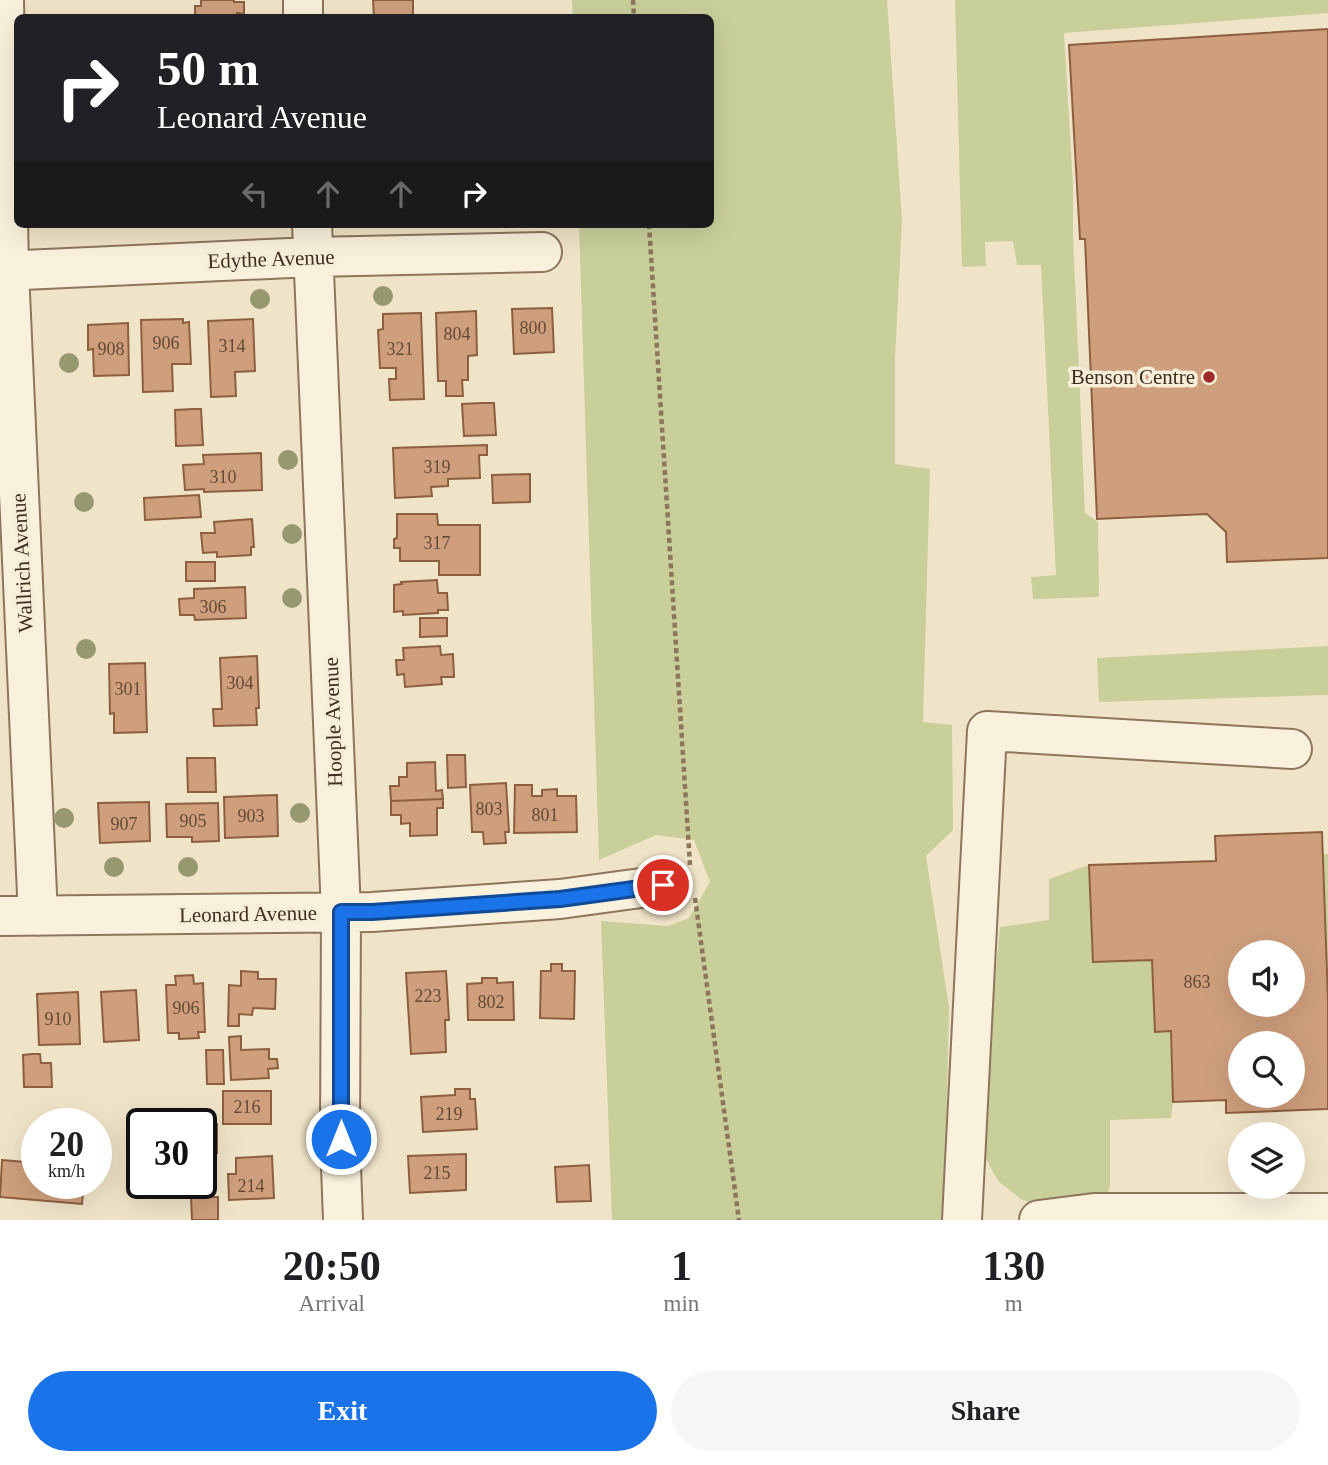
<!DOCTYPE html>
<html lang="en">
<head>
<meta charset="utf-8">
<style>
  body { margin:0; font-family:Georgia,serif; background:#f6f6f6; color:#202124; height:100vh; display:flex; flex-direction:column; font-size:26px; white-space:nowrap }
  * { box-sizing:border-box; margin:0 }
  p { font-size:23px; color:#757577 }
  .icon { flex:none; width:38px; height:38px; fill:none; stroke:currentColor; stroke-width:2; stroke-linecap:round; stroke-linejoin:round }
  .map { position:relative; height:1220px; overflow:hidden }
  .side { display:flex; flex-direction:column; background:#fff; flex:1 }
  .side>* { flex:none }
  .top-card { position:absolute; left:14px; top:14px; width:700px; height:214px; border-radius:10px; box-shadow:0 7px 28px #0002; background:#202124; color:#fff; overflow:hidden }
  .fabs { position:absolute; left:1228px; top:940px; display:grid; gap:14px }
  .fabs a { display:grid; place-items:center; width:77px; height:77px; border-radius:50%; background:#fff; box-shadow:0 7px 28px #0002; font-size:35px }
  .speed { position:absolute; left:21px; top:1108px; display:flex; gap:14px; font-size:35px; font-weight:700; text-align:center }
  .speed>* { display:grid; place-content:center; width:91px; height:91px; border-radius:50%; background:#fff; box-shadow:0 7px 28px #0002; line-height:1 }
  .speed small { font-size:18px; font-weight:400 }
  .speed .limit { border:4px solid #111; border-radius:10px; background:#fff; color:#111 }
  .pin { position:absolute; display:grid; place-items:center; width:60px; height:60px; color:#fff; margin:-30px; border:4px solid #fff; border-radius:50%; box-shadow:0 2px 7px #0007 }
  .me { position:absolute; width:77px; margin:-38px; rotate:0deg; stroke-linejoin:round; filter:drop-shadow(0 0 5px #0008) }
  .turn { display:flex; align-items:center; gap:24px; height:147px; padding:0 28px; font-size:32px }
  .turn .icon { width:91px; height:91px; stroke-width:2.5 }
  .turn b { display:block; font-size:49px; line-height:60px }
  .lanes { display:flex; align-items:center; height:66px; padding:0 28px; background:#0003; justify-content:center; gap:35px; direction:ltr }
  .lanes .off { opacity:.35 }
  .eta { display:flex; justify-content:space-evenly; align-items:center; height:119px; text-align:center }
  .eta b { font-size:42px; font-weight:800; line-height:49px }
  .cta { display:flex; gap:14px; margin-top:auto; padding:14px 28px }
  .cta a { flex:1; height:80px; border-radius:42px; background:#1a73e8; color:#fff; font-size:28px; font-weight:800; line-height:80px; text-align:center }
  .cta a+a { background:#f6f6f6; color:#202124 }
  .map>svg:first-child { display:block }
  .green { fill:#c9cf9b }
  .building { fill:#cf9f7d; stroke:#8d5f41; stroke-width:2; fill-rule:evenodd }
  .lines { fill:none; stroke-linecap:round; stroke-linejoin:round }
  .minor-casing { stroke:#8d765c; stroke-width:42 }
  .path { stroke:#8d765c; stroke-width:4.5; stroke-dasharray:5 3.5; stroke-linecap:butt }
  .minor { stroke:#faf1dc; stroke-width:38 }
  .tree { fill:#96986f }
  .route-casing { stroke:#114b97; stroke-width:18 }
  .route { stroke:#1a73e8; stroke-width:12 }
  .poi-dot { fill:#9e2a2b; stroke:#f7eed8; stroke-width:2.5 }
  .labels { text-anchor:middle; stroke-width:7; stroke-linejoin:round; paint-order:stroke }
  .number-label { font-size:18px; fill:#624a37 }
  .street-label { font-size:21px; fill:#3d2e20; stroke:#f7eed8 }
  .poi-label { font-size:21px; fill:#3d2e20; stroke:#f7eed8; text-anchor:end }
</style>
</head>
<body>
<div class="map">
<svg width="1328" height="1220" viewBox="0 0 1328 1220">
  <rect width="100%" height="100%" fill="#f0e4c8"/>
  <path class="green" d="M572 0H887L902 220 895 359V464L930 469 923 722 952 725 953 830 926 856 949 1008 944 1220H612L601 921 668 926 689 918 710 882 694 840 656 835 599 860 579 224H710V18L573 17Z
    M955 0H1328V13L1064 33 1073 186V233L1085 513 1098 522 1099 597 1033 599 1031 577 1056 575 1041 265H1017L1013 241 985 242 986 266 962 267Z
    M1328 646V695L1099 702 1097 658Z
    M1322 854H1328V1001Z
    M1089 865 1093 962 1152 960 1155 1031H1171L1173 1102 1171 1118 1110 1120V1187L1101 1210 1067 1211 1022 1200 998 1181 986 1159 982 1136 986 1078 1000 927 1049 920V879Z"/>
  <path class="building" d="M201 0H234V2H244V14L237 13V18H195V6H201Z
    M373 0H413V18H374Z
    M1328 29V558L1227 562 1226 532 1207 514 1097 519 1085 239H1080L1069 45Z
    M552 308 554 352 514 354 512 309Z
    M476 311 477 355 468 356V380H462L463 396H446V381H438L436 313Z
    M421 313 424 399 390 400 389 379H396V368H380L378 330 383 329V314Z
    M183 319V323L189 322 191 364H172L173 391 143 392 141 320Z
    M253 319 255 371 235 372 236 396 211 397 208 321Z
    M128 323 129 375 94 376 93 349 88 350V325Z
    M482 403H494L496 435 464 436 462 404Z
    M193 409H201L203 445 176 446 175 410Z
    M487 445V455H479L480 478 448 479V486L431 487 432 496 395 498 393 448Z
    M261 453 262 490 204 492V489L185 490 183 465 204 464 203 455Z
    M530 474V502L493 503 492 475Z
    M199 495 201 517 145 520 144 498Z
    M397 514H437L438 525H480V575H439V561H400V548H394V539L397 538Z
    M252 519 254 547H251V555L217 557V552L203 553 201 533H215L214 522Z
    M186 562H215V581H186Z
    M437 580 438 593H447L448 610H438V613L403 615V611L394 612V585L402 584 401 582Z
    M245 587 246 618 195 620 194 615H180L179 599 194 598V589Z
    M420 618H447V636L420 637Z
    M440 646 441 655 453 654 454 677H441L442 684 405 687 404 674 397 675 396 660H404L403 648Z
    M257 656 259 708H256L257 725 214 726 213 709H222L220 658Z
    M145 663 147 732 114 733V713L110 714 109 664Z
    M447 755H465L466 787 448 788Z
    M187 758H215L216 792H188Z
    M435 762 436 791 442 790 443 799 391 801 390 786H399V777H407V763Z
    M506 783 509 832H505L506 843 484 844 483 832H472L470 785Z
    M515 785H532V796H542V790L557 789V796H576L577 832 514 833Z
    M277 795 278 836 225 838 224 797Z
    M443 799V808H437V835L410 836V823L401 824V815H391V801Z
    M149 802 150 841 100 843 98 803Z
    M218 803 219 841 192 842V837H167L166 804Z
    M1322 832 1328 1001V1109L1226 1113V1100L1173 1102 1171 1031 1155 1032 1152 960 1093 962 1089 865 1216 861 1215 836ZM1241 952H1293V1004H1241ZM1241 1043H1293V1096H1241Z
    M551 964H562V971H575L574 1019 540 1018 541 971H551Z
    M241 971 258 972V979H276L275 1009 253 1008 252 1015 239 1014V1026H228L229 985 241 986Z
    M446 971 449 1020H445L446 1052 411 1054 406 973Z
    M193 975 194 984 203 983 205 1032H198L199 1038 179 1039V1033H168L166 985H176L175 976Z
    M482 978H497V983L513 982 514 1020H468L467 984 482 983Z
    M136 990 139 1040 104 1042 101 992Z
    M78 992 80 1044 39 1045 37 994Z
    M241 1036V1050L269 1049V1059H277L278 1068 268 1069 269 1078 231 1080 229 1037Z
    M206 1050H223L224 1084H207Z
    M32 1054H40L41 1063H51L52 1087H24L23 1055Z
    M455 1089H470V1099H475L477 1129 423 1132 421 1097 455 1095Z
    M223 1091H271V1124H223Z
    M201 1124H217V1153L201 1152Z
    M466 1154V1190L410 1193 408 1156Z
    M272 1156 274 1198 229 1200 228 1174H236V1158Z
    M2 1160 37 1163V1183H84L82 1204 0 1197Z
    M589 1165 591 1201 557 1202 555 1167Z
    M191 1197H218V1220H192Z"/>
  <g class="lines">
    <g class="minor-casing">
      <path id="minor" d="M4 0 9 271 38 916
        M303 0V18
        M312 224 341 912 340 1139 343 1220
        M0 271 313 257 542 252
        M0 916 372 912 560 899 663 885
        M962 1220 987 731 1292 749
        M1039 1220 1094 1213H1328"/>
    </g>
    <path class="path" d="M633 0 634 18
      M649 224 690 865
      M695 898 739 1220"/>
    <use href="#minor" class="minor"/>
  </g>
  <g class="tree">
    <circle cx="383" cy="296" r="10"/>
    <circle cx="260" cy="299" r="10"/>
    <circle cx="69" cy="363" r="10"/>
    <circle cx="288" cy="460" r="10"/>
    <circle cx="84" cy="502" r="10"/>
    <circle cx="292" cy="534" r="10"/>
    <circle cx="292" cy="598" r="10"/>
    <circle cx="86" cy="649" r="10"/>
    <circle cx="300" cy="813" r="10"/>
    <circle cx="64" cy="818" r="10"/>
    <circle cx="114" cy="867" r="10"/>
    <circle cx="188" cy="867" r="10"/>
  </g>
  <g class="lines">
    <g class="route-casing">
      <path id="route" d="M341 1139V912H372L560 899 663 885"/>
    </g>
    <use href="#route" class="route"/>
  </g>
  <circle class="poi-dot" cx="1209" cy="377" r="7"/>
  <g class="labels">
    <g class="number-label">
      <text x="533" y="334">800</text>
      <text x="457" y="340">804</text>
      <text x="166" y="349">906</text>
      <text x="232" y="352">314</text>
      <text x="111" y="355">908</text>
      <text x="400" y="355">321</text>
      <text x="437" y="473">319</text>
      <text x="223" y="483">310</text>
      <text x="437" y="549">317</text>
      <text x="213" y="613">306</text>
      <text x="240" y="689">304</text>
      <text x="128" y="695">301</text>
      <text x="489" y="815">803</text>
      <text x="545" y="821">801</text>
      <text x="251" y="822">903</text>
      <text x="193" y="827">905</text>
      <text x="124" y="830">907</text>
      <text x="1197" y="988">863</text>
      <text x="428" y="1002">223</text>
      <text x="491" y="1008">802</text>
      <text x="186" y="1014">906</text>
      <text x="58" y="1025">910</text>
      <text x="247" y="1113">216</text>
      <text x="449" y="1120">219</text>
      <text x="437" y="1179">215</text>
      <text x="251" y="1192">214</text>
    </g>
    <g class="street-label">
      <text transform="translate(271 259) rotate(-2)" y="7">Edythe Avenue</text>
      <text transform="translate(22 563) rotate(-93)" y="7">Wallrich Avenue</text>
      <text transform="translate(333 722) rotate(-92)" y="7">Hoople Avenue</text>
      <text transform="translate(248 914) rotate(-1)" y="7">Leonard Avenue</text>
    </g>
    <g class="poi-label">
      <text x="1195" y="384">Benson Centre</text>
    </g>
  </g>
</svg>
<div class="fabs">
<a><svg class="icon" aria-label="sound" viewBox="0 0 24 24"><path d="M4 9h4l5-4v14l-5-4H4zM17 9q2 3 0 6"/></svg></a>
<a><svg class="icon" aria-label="search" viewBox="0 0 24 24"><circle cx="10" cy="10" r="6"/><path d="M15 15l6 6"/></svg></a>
<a><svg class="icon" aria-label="layers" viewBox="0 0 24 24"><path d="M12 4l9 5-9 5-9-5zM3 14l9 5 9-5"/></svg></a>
</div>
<div class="speed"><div>20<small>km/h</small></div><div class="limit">30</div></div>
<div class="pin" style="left:663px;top:885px;background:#d93025"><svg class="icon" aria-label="arrive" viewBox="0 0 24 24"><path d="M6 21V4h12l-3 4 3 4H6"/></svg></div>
<svg class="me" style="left:341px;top:1139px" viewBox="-20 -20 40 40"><circle r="17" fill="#1a73e8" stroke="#fff" stroke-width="3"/><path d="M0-11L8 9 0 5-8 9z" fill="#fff"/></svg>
<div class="top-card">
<div class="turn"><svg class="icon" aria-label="right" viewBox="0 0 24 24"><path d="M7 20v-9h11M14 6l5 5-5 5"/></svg><div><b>50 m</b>Leonard Avenue</div></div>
<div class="lanes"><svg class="icon off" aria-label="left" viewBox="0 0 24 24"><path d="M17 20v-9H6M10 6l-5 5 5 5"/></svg><svg class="icon off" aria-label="ahead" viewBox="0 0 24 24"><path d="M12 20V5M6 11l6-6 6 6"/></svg><svg class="icon off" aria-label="ahead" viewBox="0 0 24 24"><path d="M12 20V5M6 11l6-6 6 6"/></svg><svg class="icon" aria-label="right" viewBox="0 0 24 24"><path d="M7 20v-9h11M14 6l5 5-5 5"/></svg></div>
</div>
</div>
<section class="side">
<div class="eta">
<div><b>20:50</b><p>Arrival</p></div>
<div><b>1</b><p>min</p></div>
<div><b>130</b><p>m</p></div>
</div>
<div class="cta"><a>Exit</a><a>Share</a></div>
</section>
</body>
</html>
